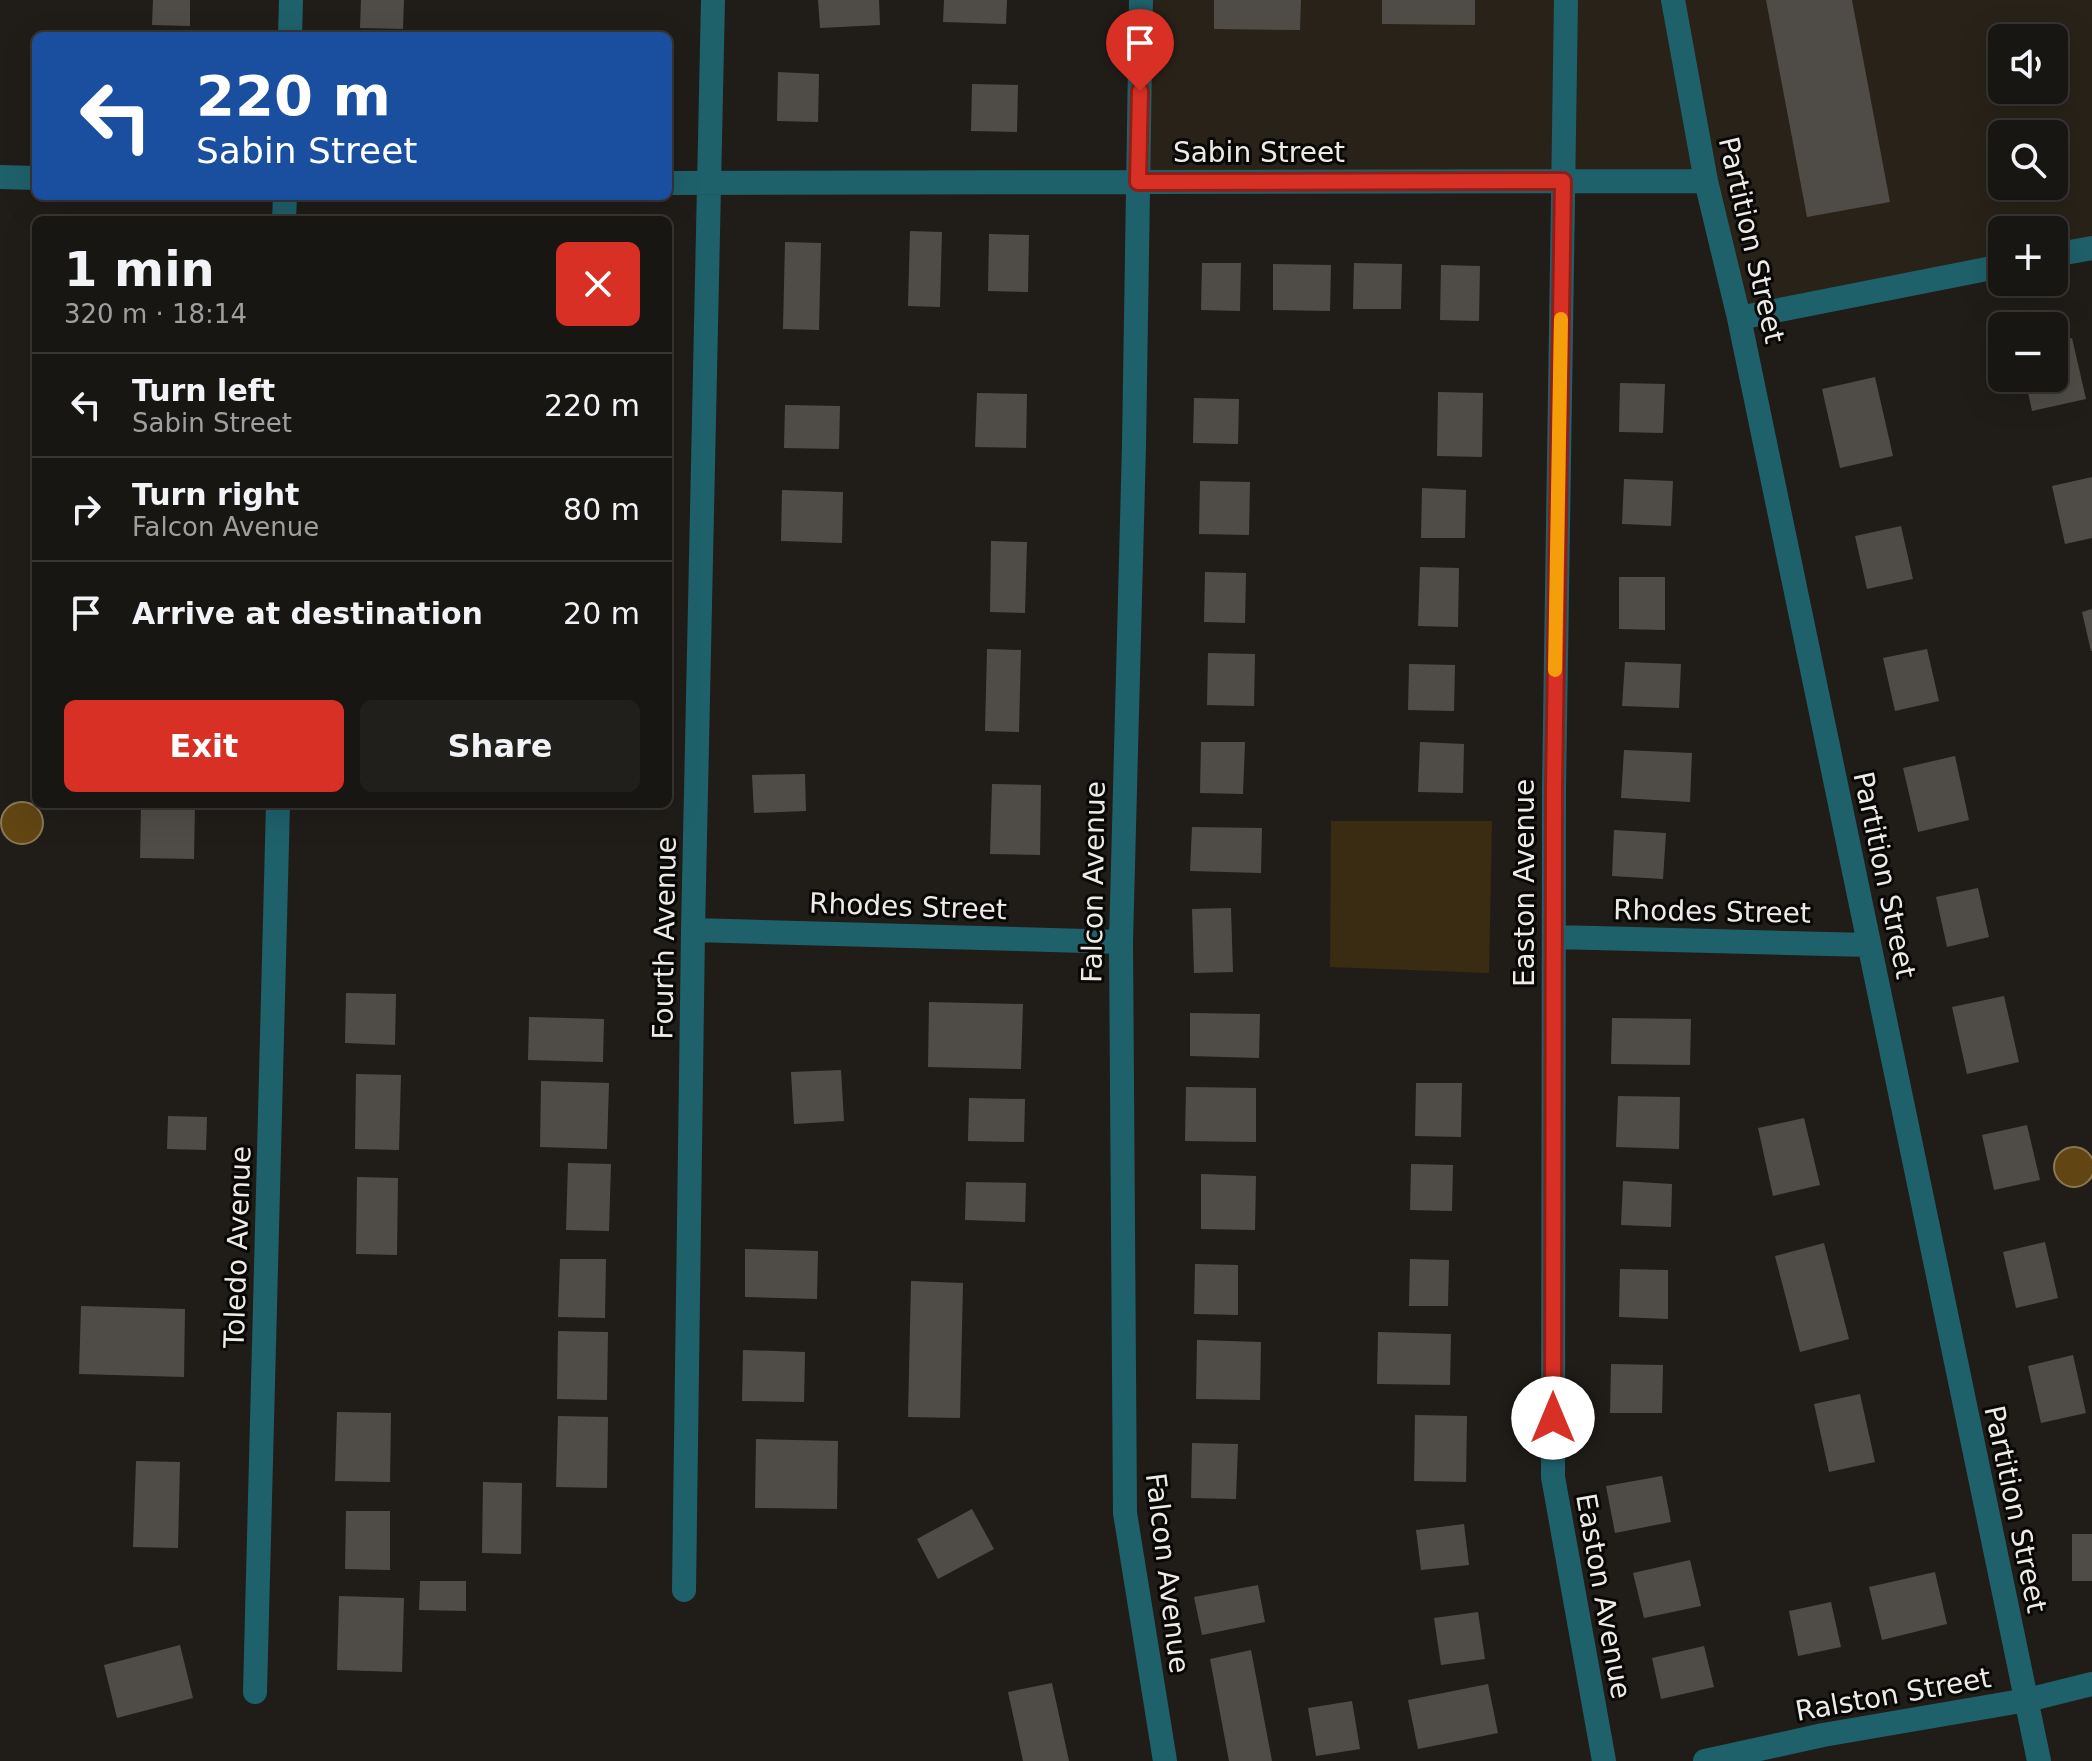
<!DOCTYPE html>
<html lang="en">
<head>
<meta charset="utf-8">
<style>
  body { margin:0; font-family:"DejaVu Sans",sans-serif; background:#211f1c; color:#f1f3f6; height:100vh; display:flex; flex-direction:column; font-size:30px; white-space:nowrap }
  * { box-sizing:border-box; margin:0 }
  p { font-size:26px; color:#9f9fa0 }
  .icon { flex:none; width:44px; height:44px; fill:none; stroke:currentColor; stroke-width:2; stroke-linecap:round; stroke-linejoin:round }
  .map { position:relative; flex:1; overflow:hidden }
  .details { position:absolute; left:32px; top:216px; width:640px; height:592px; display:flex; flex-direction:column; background:#181613; border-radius:12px; box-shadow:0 8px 32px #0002,0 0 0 2px #363533 }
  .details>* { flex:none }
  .guide { position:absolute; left:32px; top:32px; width:640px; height:168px; border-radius:12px; box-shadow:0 8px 32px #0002,0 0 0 2px #363533; background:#1a4fa0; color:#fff; overflow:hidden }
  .tools { position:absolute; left:1988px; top:24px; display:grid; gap:16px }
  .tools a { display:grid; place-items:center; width:80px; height:80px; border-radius:12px; background:#181613; box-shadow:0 8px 32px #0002,0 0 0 2px #363533; font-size:40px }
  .pin { position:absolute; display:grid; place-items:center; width:68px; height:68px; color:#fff; margin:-82px -34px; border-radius:50% 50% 50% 0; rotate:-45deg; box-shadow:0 0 8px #0007 }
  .pin .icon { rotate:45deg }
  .me { position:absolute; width:88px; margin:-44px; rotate:0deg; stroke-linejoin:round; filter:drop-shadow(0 0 6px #0008) }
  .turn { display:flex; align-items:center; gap:28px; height:168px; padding:0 32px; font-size:36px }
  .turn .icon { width:104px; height:104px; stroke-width:2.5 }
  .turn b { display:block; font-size:56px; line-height:68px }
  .round { display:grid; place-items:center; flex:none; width:84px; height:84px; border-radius:12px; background:#211f1c }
  .headline { display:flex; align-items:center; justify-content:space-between; height:136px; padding:0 32px }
  h1 { font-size:48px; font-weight:600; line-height:60px }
  .cta { display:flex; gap:16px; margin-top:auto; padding:16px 32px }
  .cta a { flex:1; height:92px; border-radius:12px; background:#d93025; color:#fff; font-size:32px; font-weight:600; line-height:92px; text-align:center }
  .cta a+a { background:#211f1c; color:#f1f3f6 }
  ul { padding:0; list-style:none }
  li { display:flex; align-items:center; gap:24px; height:104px; padding:0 32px; border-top:2px solid #363533 }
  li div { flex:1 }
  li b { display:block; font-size:30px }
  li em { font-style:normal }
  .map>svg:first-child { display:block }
  .built { fill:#282218; fill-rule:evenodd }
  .green { fill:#3a2c12 }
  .water { fill:#614614; stroke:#8b7853; stroke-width:2 }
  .building { fill:#4f4c47 }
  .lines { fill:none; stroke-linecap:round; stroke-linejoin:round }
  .street { stroke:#1f616b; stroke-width:24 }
  .route-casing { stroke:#8d1f18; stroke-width:20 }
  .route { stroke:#d93025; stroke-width:14 }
  .slow { stroke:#f59e0b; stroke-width:14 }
  .labels { text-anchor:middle; stroke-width:6; stroke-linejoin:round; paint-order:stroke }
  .street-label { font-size:28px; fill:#edebe7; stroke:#090806 }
</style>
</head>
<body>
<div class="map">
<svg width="2092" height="1761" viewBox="0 0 2092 1761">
  <rect width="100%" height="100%" fill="#201d19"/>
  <path class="built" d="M1138 0H2092V247L2054 254V230H2002V264L1742 313 1703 182 1138 179ZM2002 38H2054V90H2002ZM2002 134H2054V186H2002Z"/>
  <path class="green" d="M1331 821H1492L1489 973 1330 967Z"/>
  <path class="water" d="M1 823a21 21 0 1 1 42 0a21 21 0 1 1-42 0Z
    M2054 1167a20 20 0 1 1 40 0a20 20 0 1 1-40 0Z"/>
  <path class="building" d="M153 0H190V26L152 25Z
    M361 0H404L403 29 360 28Z
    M818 0H879L880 25 820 28Z
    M944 0H1007L1006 24 943 22Z
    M1214 0H1301L1300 30 1214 29Z
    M1382 0H1475V25L1382 24Z
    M1766 0H1852L1890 202 1807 217Z
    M778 72 819 74 818 122 777 121Z
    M972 84 1018 85 1017 132 971 131Z
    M910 231 942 232 940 307 908 306Z
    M989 234 1029 235 1028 292 988 291Z
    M785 242 821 243 819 330 783 329Z
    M1202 263H1241L1240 311 1201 310Z
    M1354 263 1402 264 1401 309H1353Z
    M1273 264 1331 265 1330 311 1273 310Z
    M1441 265 1480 266 1479 321 1440 320Z
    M2072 338 2086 399 2032 411 2025 378H2054V343Z
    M1875 377 1893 456 1840 468 1822 389Z
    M1620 383 1665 384 1663 433 1619 432Z
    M1438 392 1483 393 1482 457 1437 456Z
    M977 393 1027 394 1026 448 975 447Z
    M1194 398 1239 399 1238 444 1193 443Z
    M785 405 840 406 839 449 784 448Z
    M2092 477V538L2065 544 2052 486Z
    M1624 479 1673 481 1671 526 1622 524Z
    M1200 481 1250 482 1249 535 1199 534Z
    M1422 488 1466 490 1465 538H1421Z
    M782 490 843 492 842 543 781 541Z
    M1901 526 1913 579 1867 589 1855 536Z
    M991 541 1027 542 1025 613 990 612Z
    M1420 567 1459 568 1458 627 1418 626Z
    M1205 572 1246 573 1245 623 1204 622Z
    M1619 577H1665V630L1619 629Z
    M2092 609V651H2091L2082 612Z
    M987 649 1021 650 1019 732 985 731Z
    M1927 649 1939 701 1895 711 1883 658Z
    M1208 653 1255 654 1254 706 1207 705Z
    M1625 662 1681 664 1679 708 1622 706Z
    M1409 664 1455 665 1454 711 1408 710Z
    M1201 742H1245L1243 794 1200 793Z
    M1420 742 1464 744 1463 793 1418 792Z
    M1624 750 1692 753 1690 802 1621 798Z
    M1955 756 1969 820 1918 832 1903 768Z
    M805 774 806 811 754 813 752 775Z
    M992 784 1041 785 1040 855 990 854Z
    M141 804H195L194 859 140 858Z
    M1192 827 1262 828 1261 873 1190 871Z
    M1614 830 1666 833 1663 879 1612 876Z
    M1978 888 1989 937 1947 947 1936 897Z
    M1231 908 1233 972 1194 973 1192 909Z
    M346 993 396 994 395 1045 345 1043Z
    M2004 996 2019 1062 1967 1074 1952 1007Z
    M929 1002 1023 1004 1021 1069 928 1067Z
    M1190 1013 1260 1014 1259 1058 1190 1056Z
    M529 1017 604 1019 603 1062 528 1060Z
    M1612 1018 1691 1019 1690 1065 1611 1064Z
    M841 1070 844 1121 794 1124 791 1072Z
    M356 1074 401 1075 399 1150 355 1149Z
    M541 1081 609 1083 607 1149 540 1147Z
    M1416 1083H1462L1461 1137 1415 1136Z
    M1186 1087 1256 1088V1142L1185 1141Z
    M1618 1096 1680 1097 1679 1149 1616 1147Z
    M969 1098 1025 1099 1024 1142 968 1141Z
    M168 1116 207 1117 206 1150 167 1149Z
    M1804 1118 1820 1185 1773 1196 1758 1128Z
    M2027 1125 2040 1180 1994 1190 1982 1135Z
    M568 1163 611 1164 609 1231 566 1230Z
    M1411 1164 1453 1165 1452 1211 1410 1210Z
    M1201 1174 1256 1176 1255 1230 1201 1229Z
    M357 1177 398 1178 397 1255 356 1254Z
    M1623 1181 1672 1184 1671 1227 1621 1225Z
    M966 1182 1026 1183 1025 1222 965 1220Z
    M2045 1242 2058 1298 2016 1308 2003 1252Z
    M1824 1243 1849 1339 1800 1352 1775 1256Z
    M745 1249 818 1251 817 1299 745 1297Z
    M560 1259H606L605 1318 558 1317Z
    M1410 1259 1449 1260 1448 1306H1409Z
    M1195 1264 1238 1265V1315L1194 1314Z
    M1620 1269 1668 1270V1319L1619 1317Z
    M911 1281 963 1283 960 1418 908 1417Z
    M81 1306 185 1309 184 1377 79 1374Z
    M558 1331 608 1332 607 1400 557 1399Z
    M1378 1332 1451 1334 1450 1385 1377 1384Z
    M1197 1340 1261 1342 1260 1400 1196 1399Z
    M743 1350 805 1352 804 1402 742 1401Z
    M2073 1355 2086 1413 2041 1423 2028 1366Z
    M1611 1364 1663 1365 1662 1413H1610Z
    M1860 1394 1875 1462 1829 1472 1814 1404Z
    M337 1412 391 1413 390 1482 335 1481Z
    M1415 1415 1467 1416 1466 1482 1414 1481Z
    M558 1416 608 1417 607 1488 556 1487Z
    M756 1439 838 1441 837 1509 755 1508Z
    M1192 1443 1238 1444 1236 1499 1191 1498Z
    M136 1461 180 1462 178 1548 133 1547Z
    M1662 1476 1671 1522 1615 1533 1606 1486Z
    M483 1482 522 1483 521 1554 482 1553Z
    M972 1509 994 1549 938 1579 917 1539Z
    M346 1511H390V1570L345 1569Z
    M1464 1524 1469 1565 1421 1570 1416 1530Z
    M2072 1534H2092V1581H2072Z
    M1690 1560 1701 1606 1644 1618 1633 1573Z
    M1935 1572 1947 1624 1882 1640 1869 1587Z
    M420 1581H466V1611L419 1610Z
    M1258 1585 1265 1622 1202 1635 1194 1597Z
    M339 1596 404 1598 402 1672 337 1670Z
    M1831 1602 1841 1647 1798 1656 1789 1611Z
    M1478 1612 1485 1659 1441 1665 1434 1618Z
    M180 1645 193 1698 117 1718 104 1665Z
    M1704 1646 1714 1687 1661 1699 1652 1658Z
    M1251 1650 1272 1761H1229L1210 1659Z
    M1052 1683 1069 1761H1023L1008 1692Z
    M1488 1684 1498 1733 1418 1749 1408 1700Z
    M1352 1701 1360 1749 1316 1756 1308 1708Z"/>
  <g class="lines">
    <path class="street" d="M1141 0 1134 445 1121 942 1125 1513 1165 1761
      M1566 0 1554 789 1553 1477 1604 1761
      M1673 0 1706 181 1739 318 2039 1761
      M290 36 291 0
      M0 177 36 178
      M668 183 1706 181
      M284 220 285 196
      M2054 255 2092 248
      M1739 318 2002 266
      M693 930 1121 942
      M1555 937 1868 945
      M684 1590 693 930 713 0
      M255 1692 278 804
      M1705 1761 1823 1735 2027 1700 2092 1684"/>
  </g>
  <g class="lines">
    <g class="route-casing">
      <path id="route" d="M1140 91 1138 182 1563 181 1554 789 1553 1418"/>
    </g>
    <use href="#route" class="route"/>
    <path class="slow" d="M1555 670 1561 319"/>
  </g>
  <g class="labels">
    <g class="street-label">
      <text x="1259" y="162">Sabin Street</text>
      <text transform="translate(1752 240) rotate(77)" y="10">Partition Street</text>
      <text transform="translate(1885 875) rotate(78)" y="10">Partition Street</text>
      <text transform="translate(1093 882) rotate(-89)" y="10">Falcon Avenue</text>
      <text transform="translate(1524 883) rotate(-90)" y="10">Easton Avenue</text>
      <text transform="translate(908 906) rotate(2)" y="10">Rhodes Street</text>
      <text transform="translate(1712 911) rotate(1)" y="10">Rhodes Street</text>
      <text transform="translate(664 938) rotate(-89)" y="10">Fourth Avenue</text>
      <text transform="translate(237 1247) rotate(-88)" y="10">Toledo Avenue</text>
      <text transform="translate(2016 1509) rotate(78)" y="10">Partition Street</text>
      <text transform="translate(1168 1573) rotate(83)" y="10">Falcon Avenue</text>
      <text transform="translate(1604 1596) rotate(80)" y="10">Easton Avenue</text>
      <text transform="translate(1893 1694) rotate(-10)" y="10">Ralston Street</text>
    </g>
  </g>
</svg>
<div class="tools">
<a><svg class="icon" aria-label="sound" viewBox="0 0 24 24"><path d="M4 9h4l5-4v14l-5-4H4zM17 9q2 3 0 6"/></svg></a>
<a><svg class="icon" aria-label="search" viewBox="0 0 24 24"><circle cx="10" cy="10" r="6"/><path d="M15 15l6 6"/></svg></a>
<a>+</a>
<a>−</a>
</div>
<div class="pin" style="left:1140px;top:91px;background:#d93025"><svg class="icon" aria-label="arrive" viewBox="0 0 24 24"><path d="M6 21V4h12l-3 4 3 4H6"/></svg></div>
<svg class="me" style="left:1553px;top:1418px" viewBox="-20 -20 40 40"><circle r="19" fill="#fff"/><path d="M0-13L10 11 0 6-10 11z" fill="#d93025"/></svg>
<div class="guide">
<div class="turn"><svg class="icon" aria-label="left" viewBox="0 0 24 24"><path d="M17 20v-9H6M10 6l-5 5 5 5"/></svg><div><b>220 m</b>Sabin Street</div></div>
</div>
<section class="details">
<div class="headline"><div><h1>1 min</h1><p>320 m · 18:14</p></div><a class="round" style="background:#d93025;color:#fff"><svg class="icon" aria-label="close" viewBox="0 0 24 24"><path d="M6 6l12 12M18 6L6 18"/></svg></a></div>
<ul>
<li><svg class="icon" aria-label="left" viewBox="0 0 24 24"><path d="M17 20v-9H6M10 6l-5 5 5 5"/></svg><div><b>Turn left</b><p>Sabin Street</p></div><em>220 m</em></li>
<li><svg class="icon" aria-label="right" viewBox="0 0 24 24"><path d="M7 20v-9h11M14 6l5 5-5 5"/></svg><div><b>Turn right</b><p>Falcon Avenue</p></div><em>80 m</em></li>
<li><svg class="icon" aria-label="arrive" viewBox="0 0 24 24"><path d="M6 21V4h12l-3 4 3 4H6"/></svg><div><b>Arrive at destination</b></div><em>20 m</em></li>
</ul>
<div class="cta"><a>Exit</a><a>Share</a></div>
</section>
</div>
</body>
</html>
